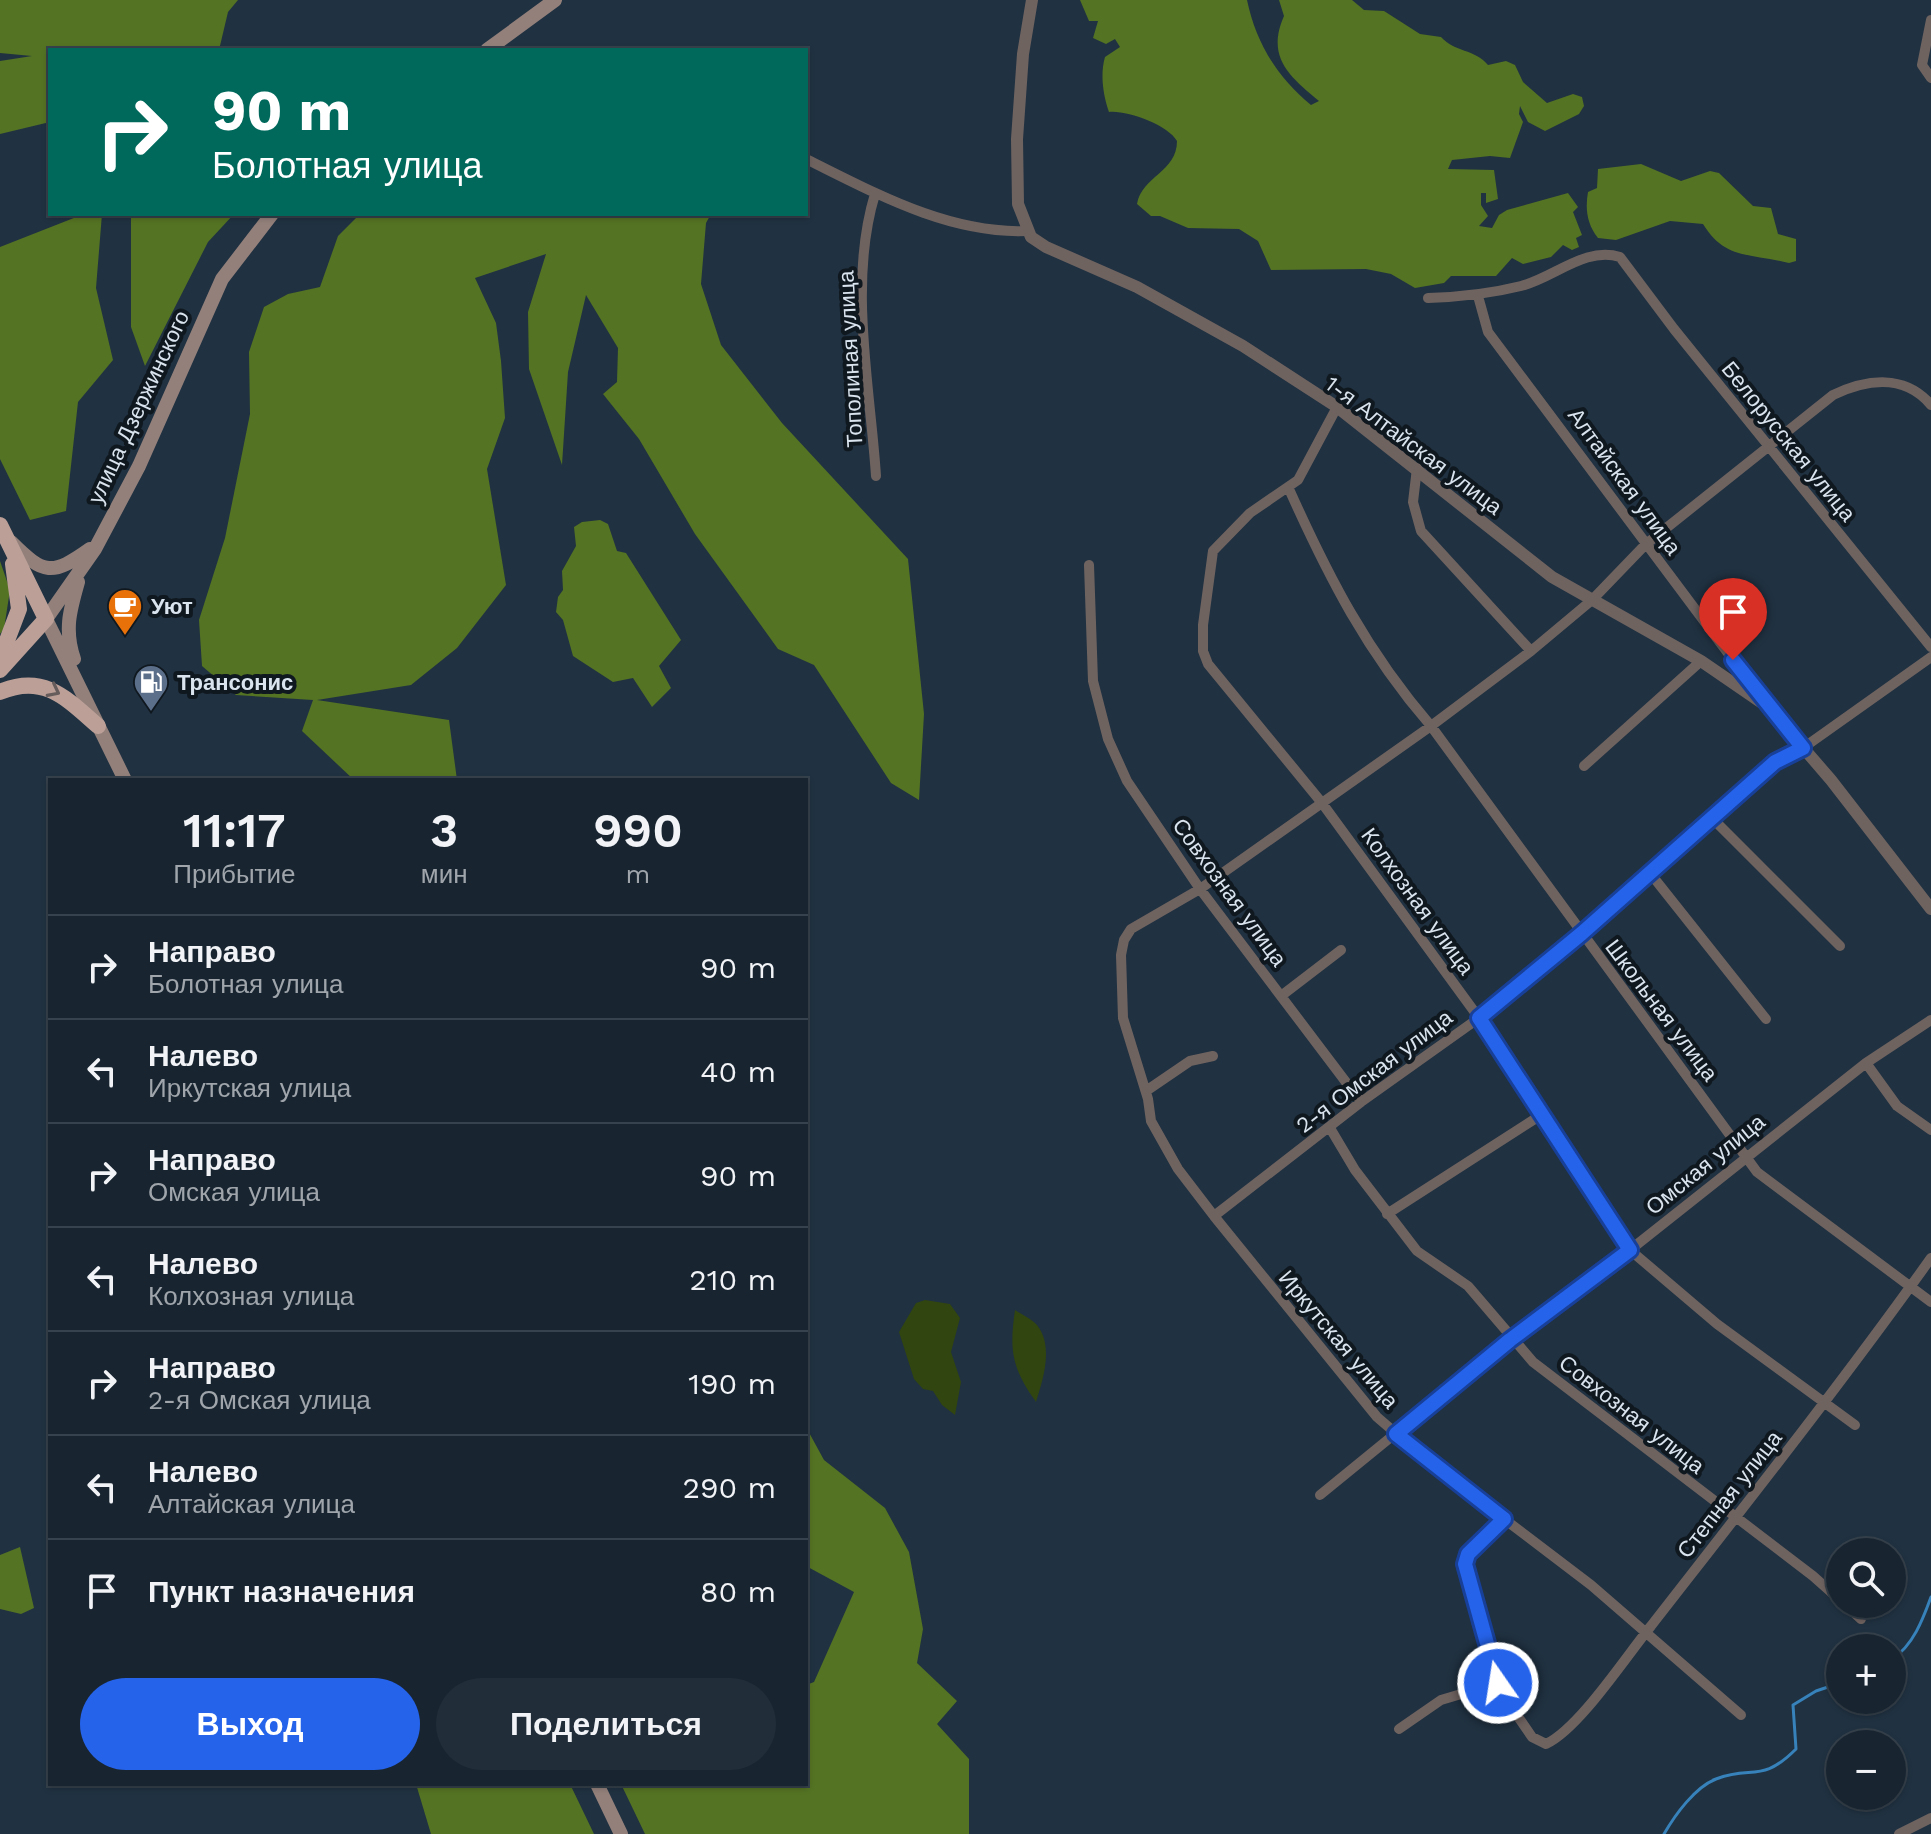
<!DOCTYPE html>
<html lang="ru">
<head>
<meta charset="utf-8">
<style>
  body { margin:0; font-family:"Work Sans",sans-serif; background:#212d39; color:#f1f3f6; height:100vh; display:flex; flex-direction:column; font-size:30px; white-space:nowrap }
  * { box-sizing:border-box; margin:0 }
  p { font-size:26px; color:#9fa5ab }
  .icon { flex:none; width:44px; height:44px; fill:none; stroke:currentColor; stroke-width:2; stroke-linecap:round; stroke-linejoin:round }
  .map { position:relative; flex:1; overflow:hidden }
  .panel { position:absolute; left:48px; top:778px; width:760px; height:1008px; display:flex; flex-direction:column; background:#182531; border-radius:0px; box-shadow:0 2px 6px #0004,0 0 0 2px #36424d }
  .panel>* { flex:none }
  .banner { position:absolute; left:48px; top:48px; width:760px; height:168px; border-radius:0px; box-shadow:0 2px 6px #0004,0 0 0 2px #36424d; background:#00695c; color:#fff; overflow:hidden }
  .tools { position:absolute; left:1826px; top:1538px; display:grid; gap:16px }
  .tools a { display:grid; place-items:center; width:80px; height:80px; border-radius:50%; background:#182531; box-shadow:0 2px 6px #0004,0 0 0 2px #36424d; font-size:40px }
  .pin { position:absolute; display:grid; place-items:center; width:68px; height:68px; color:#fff; margin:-82px -34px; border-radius:50% 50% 50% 0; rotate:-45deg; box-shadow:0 0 8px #0007 }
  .pin .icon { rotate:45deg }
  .me { position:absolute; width:88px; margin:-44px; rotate:347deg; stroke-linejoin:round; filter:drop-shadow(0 0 6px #0008) }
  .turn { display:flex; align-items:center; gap:28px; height:168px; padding:0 32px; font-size:36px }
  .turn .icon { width:104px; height:104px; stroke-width:2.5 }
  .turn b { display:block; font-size:56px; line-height:68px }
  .eta { display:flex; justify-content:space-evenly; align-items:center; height:136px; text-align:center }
  .eta b { font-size:48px; font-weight:600; line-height:56px }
  .cta { display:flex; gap:16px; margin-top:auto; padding:16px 32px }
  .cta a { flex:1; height:92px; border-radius:48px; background:#2563eb; color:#fff; font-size:32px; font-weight:600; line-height:92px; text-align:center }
  .cta a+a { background:#212d39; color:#f1f3f6 }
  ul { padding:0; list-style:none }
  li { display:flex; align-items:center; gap:24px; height:104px; padding:0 32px; border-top:2px solid #36424d }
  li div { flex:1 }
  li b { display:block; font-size:30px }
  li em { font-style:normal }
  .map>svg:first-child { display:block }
  .green { fill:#314510 }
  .forest { fill:#547323 }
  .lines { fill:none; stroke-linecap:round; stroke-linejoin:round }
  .stream { stroke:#3782ba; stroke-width:3 }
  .minor { stroke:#6f6360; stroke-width:10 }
  .tertiary { stroke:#6f6360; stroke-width:12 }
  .secondary { stroke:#93807b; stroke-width:14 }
  .trunk { stroke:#bca098; stroke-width:16 }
  .oneway { stroke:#665c5c }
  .route-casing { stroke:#184099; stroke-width:20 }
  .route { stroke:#2563eb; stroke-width:14 }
  .labels { text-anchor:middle; stroke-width:8; stroke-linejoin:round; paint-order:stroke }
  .street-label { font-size:22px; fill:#d9e4ef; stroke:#10181f }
  .poi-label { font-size:22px; font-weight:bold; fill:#d9e4ef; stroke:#10181f; text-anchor:start }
</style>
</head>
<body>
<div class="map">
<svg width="1931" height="1834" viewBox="0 0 1931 1834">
  <rect width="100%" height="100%" fill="#203141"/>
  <path class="green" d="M925 1300 950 1304 960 1318 951 1352 961 1382 955 1415 942 1405 933 1391 923 1389 914 1379 899 1332 916 1303Z
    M1015 1310C1021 1314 1032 1319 1037 1325 1054 1346 1043 1380 1036 1402 1012 1368 1009 1351 1015 1310Z"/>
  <path class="forest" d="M0 0H238L228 12 219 50H50V122L0 134V61L32 56 0 53Z
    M1080 0H1247C1256 43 1277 77 1311 105L1319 101C1289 76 1266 57 1284 16L1279 0H1352L1364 10 1384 11 1420 34 1441 37C1454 52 1475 49 1488 65L1506 61 1515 65 1523 82 1547 103 1573 94 1582 97 1584 106 1579 114 1545 131 1528 122 1520 106 1519 114 1523 122 1510 158 1490 156 1452 160 1448 169 1494 170 1498 199 1486 203V193H1481V205L1488 216 1479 226 1492 228 1499 215 1507 210 1568 193 1578 207 1573 212 1582 235 1576 238 1579 247 1572 250 1563 245 1551 257 1523 264 1512 258 1496 276H1451L1444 283 1415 288 1391 274 1366 269 1271 270 1258 241 1239 229 1188 228 1160 216H1151L1137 204C1142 176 1177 172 1177 141 1168 125 1127 110 1109 112 1103 95 1100 74 1105 57L1120 47 1115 39 1106 44 1093 38 1098 21H1089Z
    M1641 164 1681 181 1710 171 1719 173 1753 206 1771 208 1778 234 1796 239V261L1789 263C1750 253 1725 260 1703 224L1670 221 1616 240 1598 238C1587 224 1585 209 1588 192L1597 188 1598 169Z
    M84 214H102L96 288 113 360 78 402 66 511 30 520 0 459V247Z
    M131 214H234L208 242 145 366 131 327Z
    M360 214H711L706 223 701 284 721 345 782 423 908 559 924 714 919 800 891 783 814 665 778 649 695 534 639 439 603 394 617 382 618 348 586 295 568 372 562 465 529 369 528 312 546 254 475 278 496 323 501 361 505 418 487 469 506 585 457 648 411 685 317 700 449 720 457 780H354L302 731 313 700 236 695 202 666 199 620 225 538 250 414 249 352 264 307 288 294 320 287 338 236Z
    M600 520 608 524 617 551 626 553 681 640 659 666 671 688 652 707 633 678 613 682 573 656 563 620 556 612 558 597 563 590 562 571 576 546 574 527 582 522Z
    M0 561 10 590 4 629 0 634Z
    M806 1427 824 1460 885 1508 909 1552 923 1629 917 1663 957 1701 937 1724 969 1759V1834H645L621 1784H806V1685L814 1682 854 1592 806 1566Z
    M20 1547 34 1608 21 1614 0 1609V1555Z
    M416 1784H570L594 1834H431Z"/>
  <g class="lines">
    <path class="stream" d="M1892 1659C1913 1646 1923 1619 1931 1597
      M1664 1834C1675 1815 1695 1787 1716 1779 1753 1765 1761 1784 1796 1749L1793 1705 1816 1691 1840 1683"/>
    <path class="minor" d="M1931 20 1922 65 1931 78
      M806 159C875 193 948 234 1027 231
      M875 194C848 283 870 385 876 476
      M1478 296 1488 332 1766 704
      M1428 298C1460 297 1489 294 1521 286 1554 278 1585 246 1620 257L1674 329 1931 647
      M1337 407 1298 480 1250 513 1213 551 1203 625V651L1208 664 1322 803 1479 1018 1630 1250 1717 1324 1855 1425
      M1417 468 1413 502 1421 531 1531 651
      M1289 489C1329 578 1367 652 1431 726L1757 1172 1931 1302
      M1089 565 1093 681 1108 739 1127 781 1200 889 1361 1102
      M1584 766 1701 661
      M1711 817 1840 946
      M1650 873 1766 1019
      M1281 996 1341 950
      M1866 1063 1897 1106 1931 1130
      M1146 1091 1190 1061 1213 1056
      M1330 1128 1355 1170 1417 1251 1468 1286 1533 1362 1813 1576 1840 1600
      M1387 1214 1541 1115
      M1214 1216 1361 1102 1479 1018 1581 934 1775 762 1803 748 1931 657
      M1320 1495 1510 1340 1630 1250 1866 1063 1931 1020
      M1504 1519 1468 1554 1465 1564 1501 1692 1532 1737 1546 1744C1579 1729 1627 1655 1651 1626 1746 1504 1841 1384 1931 1258
      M1845 1604 1861 1619
      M1741 1715 1591 1585 1428 1461 1377 1417 1214 1216 1178 1169 1151 1121 1148 1099 1123 1018 1121 955 1124 940 1131 929 1200 889 1431 726 1531 651 1592 600 1645 545 1833 395C1867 379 1905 374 1931 405
      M1399 1729 1441 1700 1498 1683
      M1899 1834 1931 1818"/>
    <path class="tertiary" d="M1032 0 1023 54 1017 139 1018 204 1031 237 1046 247 1137 287 1243 346 1337 407 1552 577 1701 661 1768 707 1831 780 1931 909"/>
    <path class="secondary" d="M487 50 555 0
      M11 542C44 575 52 576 90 549
      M74 659C64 630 70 610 78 582
      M125 780 46 619 95 549 139 466 222 279 272 214
      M597 1784 621 1834"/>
    <path class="trunk" d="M0 525 46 619 0 670
      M0 659 19 609 13 564
      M0 692C44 673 67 699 98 726"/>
  </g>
  <defs><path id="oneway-chevron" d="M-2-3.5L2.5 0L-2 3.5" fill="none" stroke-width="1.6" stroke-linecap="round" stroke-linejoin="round" transform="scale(2)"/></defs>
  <use class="oneway" href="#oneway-chevron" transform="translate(54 691) rotate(27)"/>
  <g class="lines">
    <g class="route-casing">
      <path id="route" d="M1498 1683 1465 1564 1468 1554 1504 1519 1396 1434 1510 1340 1630 1250 1479 1018 1581 934 1775 762 1803 748 1733 660"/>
    </g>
    <use href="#route" class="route"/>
  </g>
  <defs>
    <g id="cafe-pin" transform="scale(1.8)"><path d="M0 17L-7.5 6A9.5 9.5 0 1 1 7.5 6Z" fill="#e8710a" stroke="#10181f"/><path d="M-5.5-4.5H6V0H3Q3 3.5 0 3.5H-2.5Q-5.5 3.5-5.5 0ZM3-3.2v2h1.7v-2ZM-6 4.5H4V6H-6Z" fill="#fff"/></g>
    <g id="fuel-pin" transform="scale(1.8)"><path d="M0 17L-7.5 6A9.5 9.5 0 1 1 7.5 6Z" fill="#5c6f8a" stroke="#10181f"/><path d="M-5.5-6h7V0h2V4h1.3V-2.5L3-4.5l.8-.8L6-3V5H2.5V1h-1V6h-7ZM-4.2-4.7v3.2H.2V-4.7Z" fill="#fff"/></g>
  </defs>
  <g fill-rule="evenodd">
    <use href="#cafe-pin" x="125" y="606"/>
    <use href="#fuel-pin" x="151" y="682"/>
  </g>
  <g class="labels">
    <g class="street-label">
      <text transform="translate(850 359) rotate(-93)" y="8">Тополиная улица</text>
      <text transform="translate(138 407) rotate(-65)" y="8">улица Дзержинского</text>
      <text transform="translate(1789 441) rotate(51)" y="8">Белорусская улица</text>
      <text transform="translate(1414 445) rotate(37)" y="8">1-я Алтайская улица</text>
      <text transform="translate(1625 481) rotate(54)" y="8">Алтайская улица</text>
      <text transform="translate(1230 892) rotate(54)" y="8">Совхозная улица</text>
      <text transform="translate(1418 901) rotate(54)" y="8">Колхозная улица</text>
      <text transform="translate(1662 1010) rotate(53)" y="8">Школьная улица</text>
      <text transform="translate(1374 1071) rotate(-37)" y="8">2-я Омская улица</text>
      <text transform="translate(1705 1164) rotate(-39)" y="8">Омская улица</text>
      <text transform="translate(1339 1339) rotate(50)" y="8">Иркутская улица</text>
      <text transform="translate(1632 1414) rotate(38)" y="8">Совхозная улица</text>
      <text transform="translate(1729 1494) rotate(-52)" y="8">Степная улица</text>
    </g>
    <g class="poi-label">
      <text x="151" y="614">Уют</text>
      <text x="177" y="690">Трансонис</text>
    </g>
  </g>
</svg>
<div class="tools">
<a><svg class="icon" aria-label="search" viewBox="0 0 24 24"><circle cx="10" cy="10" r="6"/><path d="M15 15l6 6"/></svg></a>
<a>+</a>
<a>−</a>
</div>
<div class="pin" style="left:1733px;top:660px;background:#d93025"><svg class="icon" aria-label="arrive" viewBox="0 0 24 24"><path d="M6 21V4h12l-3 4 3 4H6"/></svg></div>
<svg class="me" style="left:1498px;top:1683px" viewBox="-20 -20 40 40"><circle r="17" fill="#2563eb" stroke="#fff" stroke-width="3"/><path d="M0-11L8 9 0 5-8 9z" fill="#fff"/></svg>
<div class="banner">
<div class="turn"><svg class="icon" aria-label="right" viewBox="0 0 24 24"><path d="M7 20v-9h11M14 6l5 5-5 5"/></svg><div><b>90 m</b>Болотная улица</div></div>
</div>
<section class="panel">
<div class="eta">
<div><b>11:17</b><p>Прибытие</p></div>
<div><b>3</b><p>мин</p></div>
<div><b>990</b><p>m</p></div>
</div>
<ul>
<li><svg class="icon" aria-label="right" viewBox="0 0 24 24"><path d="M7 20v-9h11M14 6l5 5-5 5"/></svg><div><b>Направо</b><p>Болотная улица</p></div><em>90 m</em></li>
<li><svg class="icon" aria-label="left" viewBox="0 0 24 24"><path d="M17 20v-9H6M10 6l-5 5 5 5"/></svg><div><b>Налево</b><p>Иркутская улица</p></div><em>40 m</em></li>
<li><svg class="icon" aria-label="right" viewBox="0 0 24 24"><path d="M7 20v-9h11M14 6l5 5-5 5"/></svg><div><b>Направо</b><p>Омская улица</p></div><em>90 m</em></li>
<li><svg class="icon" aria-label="left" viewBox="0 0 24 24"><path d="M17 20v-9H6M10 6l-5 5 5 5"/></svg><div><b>Налево</b><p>Колхозная улица</p></div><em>210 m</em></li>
<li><svg class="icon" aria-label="right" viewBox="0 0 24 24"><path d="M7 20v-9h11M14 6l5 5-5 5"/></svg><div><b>Направо</b><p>2-я Омская улица</p></div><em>190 m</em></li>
<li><svg class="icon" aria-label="left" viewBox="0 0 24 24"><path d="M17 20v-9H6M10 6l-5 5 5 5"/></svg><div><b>Налево</b><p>Алтайская улица</p></div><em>290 m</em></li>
<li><svg class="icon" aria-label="arrive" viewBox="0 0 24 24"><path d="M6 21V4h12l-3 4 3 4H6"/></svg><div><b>Пункт назначения</b></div><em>80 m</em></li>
</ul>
<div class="cta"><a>Выход</a><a>Поделиться</a></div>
</section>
</div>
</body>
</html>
